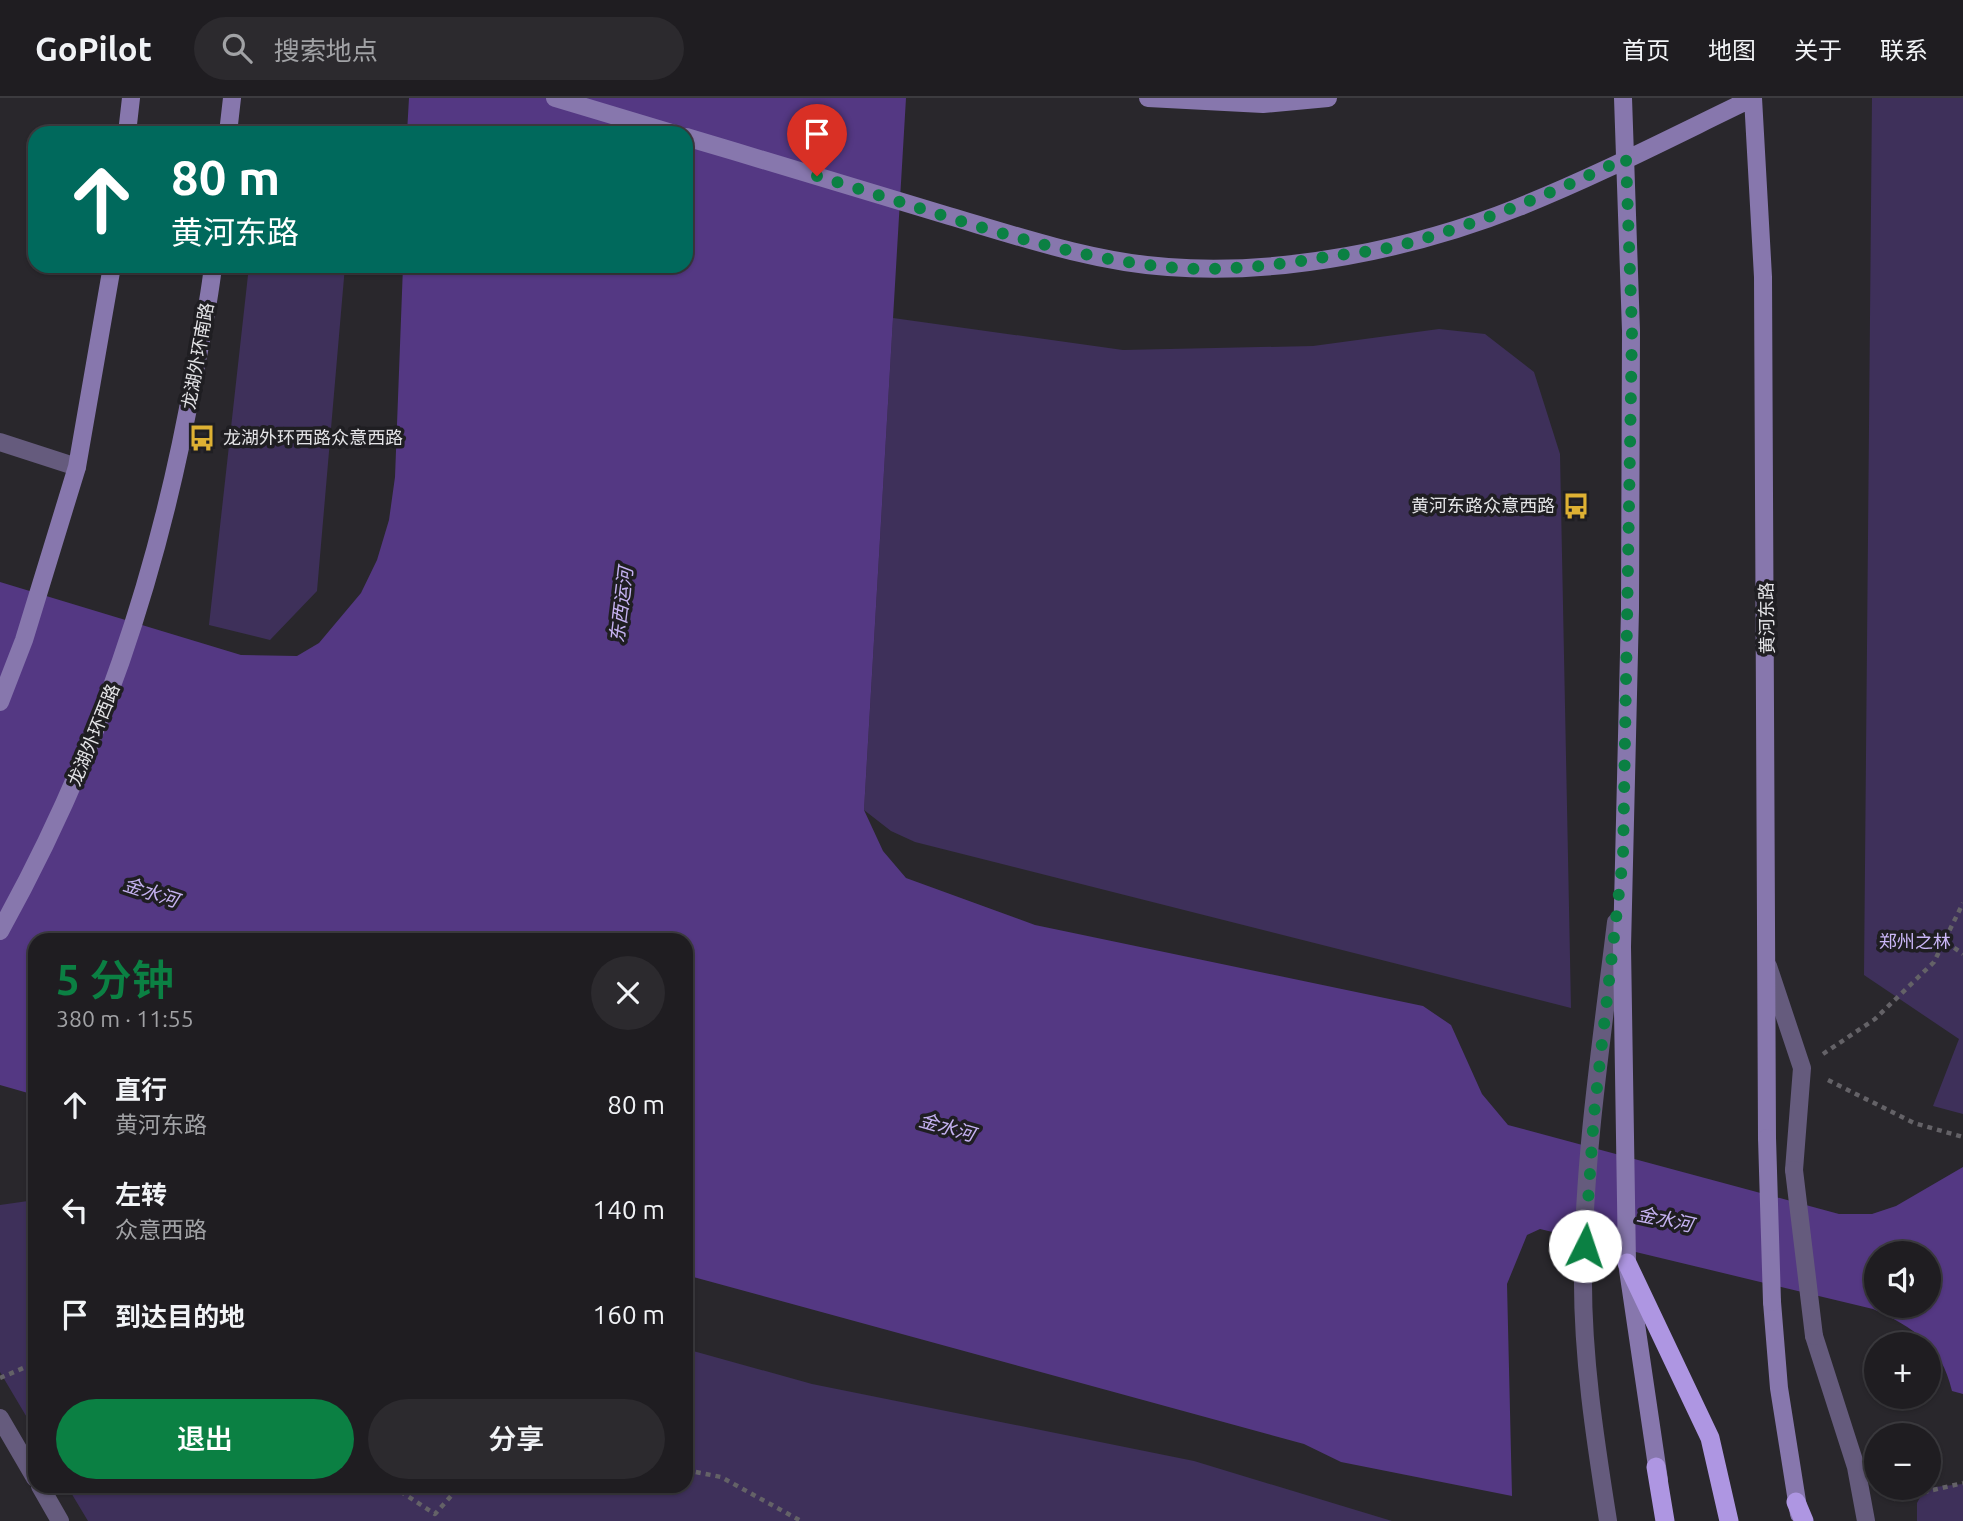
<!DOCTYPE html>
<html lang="zh">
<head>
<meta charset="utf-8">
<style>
  body { margin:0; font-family:Ubuntu,"Noto Sans SC",sans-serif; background:#2c2a2e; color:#f1f3f6; height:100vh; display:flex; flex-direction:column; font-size:26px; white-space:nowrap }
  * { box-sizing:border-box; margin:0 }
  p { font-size:23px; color:#a1a2a5 }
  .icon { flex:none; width:38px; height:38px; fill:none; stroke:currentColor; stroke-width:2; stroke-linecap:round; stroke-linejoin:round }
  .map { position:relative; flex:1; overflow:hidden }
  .details { position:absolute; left:28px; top:835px; width:665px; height:560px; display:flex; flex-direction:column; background:#1f1d21; border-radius:21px; box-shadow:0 2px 5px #0004,0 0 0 2px #3c3b3f }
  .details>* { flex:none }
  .top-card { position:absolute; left:28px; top:28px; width:665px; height:147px; border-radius:21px; box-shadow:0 2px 5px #0004,0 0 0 2px #3c3b3f; background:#00695c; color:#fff; overflow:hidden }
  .controls { position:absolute; left:1864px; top:1143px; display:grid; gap:14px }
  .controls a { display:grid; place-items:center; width:77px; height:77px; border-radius:50%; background:#1f1d21; box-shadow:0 2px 5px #0004,0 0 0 2px #3c3b3f; font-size:35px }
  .pin { position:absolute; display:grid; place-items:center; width:60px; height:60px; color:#fff; margin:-72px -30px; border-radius:50% 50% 50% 0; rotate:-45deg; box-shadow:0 0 7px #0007 }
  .pin .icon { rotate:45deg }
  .me { position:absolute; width:77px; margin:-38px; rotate:4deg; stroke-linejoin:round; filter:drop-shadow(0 0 5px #0008) }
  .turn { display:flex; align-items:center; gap:24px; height:147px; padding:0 28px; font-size:32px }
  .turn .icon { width:91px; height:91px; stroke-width:2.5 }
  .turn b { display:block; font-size:49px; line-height:60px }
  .round { display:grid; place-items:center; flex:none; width:74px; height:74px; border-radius:37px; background:#2c2a2e }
  .overview { display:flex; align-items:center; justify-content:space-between; height:119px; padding:0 28px }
  h1 { font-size:42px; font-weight:600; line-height:52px; color:#0b8043 }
  .cta { display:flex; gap:14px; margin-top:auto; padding:14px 28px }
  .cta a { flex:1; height:80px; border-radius:42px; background:#0b8043; color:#fff; font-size:28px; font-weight:600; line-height:80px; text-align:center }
  .cta a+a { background:#2c2a2e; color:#f1f3f6 }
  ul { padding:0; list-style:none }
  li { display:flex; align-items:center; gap:21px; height:105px; padding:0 28px }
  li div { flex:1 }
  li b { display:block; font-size:26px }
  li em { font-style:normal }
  header { display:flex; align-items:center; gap:42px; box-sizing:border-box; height:98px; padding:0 35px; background:#1f1d21; border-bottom:2px solid #3c3b3f }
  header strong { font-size:33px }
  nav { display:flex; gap:38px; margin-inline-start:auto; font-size:24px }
  .search { width:490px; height:63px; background:#2c2a2e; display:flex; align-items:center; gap:18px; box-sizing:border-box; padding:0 24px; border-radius:38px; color:#a1a2a5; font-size:26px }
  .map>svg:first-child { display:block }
  .green { fill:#3e305a }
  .water { fill:#543883; fill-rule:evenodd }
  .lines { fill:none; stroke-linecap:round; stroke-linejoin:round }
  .path { stroke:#646267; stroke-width:4.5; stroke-dasharray:5 5; stroke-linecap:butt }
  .minor { stroke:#655b7d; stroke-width:18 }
  .secondary { stroke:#8777ad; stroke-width:18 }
  .trunk { stroke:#ae96e2; stroke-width:19 }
  .minor-bridge { stroke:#655b7d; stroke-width:18 }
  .secondary-bridge { stroke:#8777ad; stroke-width:18 }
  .route { stroke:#0b8043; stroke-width:12; stroke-dasharray:0 21.6 }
  .labels { text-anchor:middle; stroke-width:7; stroke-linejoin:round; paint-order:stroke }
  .street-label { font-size:18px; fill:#e4e4e7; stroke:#1f1e22 }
  .poi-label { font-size:18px; fill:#e4e4e7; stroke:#1f1e22; text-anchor:start }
  .park-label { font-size:18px; fill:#cbb7f8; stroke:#1f1e22 }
  .water-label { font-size:19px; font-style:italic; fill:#c5b2f1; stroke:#1f1e22 }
</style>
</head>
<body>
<header>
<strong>GoPilot</strong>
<div class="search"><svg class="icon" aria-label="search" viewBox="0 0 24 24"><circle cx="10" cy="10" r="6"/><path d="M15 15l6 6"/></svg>搜索地点</div>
<nav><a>首页</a><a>地图</a><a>关于</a><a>联系</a></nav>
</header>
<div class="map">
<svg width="1963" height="1423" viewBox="0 0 1963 1423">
  <rect width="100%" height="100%" fill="#29272c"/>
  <path class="green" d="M1872 0H1963V1016L1933 1008 1959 941 1864 877Z
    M249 168H345L317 493 270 542 209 527Z
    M893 220 1123 252 1313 248 1439 231 1485 236 1534 274 1560 356 1571 910 915 744 891 733 864 712Z
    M35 1102V1333L0 1274V1107Z
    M686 1251 812 1286 1194 1363 1392 1423H88L67 1388H686Z
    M1963 1386V1423H1917V1405L1925 1390Z"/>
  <path class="water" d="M409 0H906L864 712 883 753 906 780 1035 827 1423 908 1451 927 1482 996 1508 1027 1839 1116H1872L1896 1108 1963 1069V1296L1952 1293C1941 1246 1914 1230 1873 1211L1540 1131 1527 1137 1507 1186 1512 1398 1341 1364 1304 1346 686 1177V842H35V997L0 987V484L241 557 297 558 319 545 361 495 377 462 389 422 395 379 403 168H686V35H407ZM1876 1155H1928V1208H1876Z"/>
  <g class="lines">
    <path class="path" d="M1946 844 1963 856
      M1823 956 1875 921 1934 864 1963 805
      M1828 982 1914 1025 1963 1039
      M0 1280 35 1265
      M686 1372 721 1379 801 1423
      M392 1388 435 1416 460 1388
      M1894 1401 1963 1385"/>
    <path class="minor" d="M0 344 77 369
      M1768 868 1802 970 1794 1072
      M1814 1238 1856 1369 1866 1423
      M0 1320 35 1380
      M40 1388 60 1423
      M1608 1423C1595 1341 1582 1257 1583 1174 1584 1057 1602 940 1616 824"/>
    <path class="secondary" d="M555 0 672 35
      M1148 0 1263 6 1328 0
      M1623 0 1631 233 1630 512 1622 849 1627 1165 1659 1382
      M127 35 131 0
      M228 35 232 0
      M686 39C774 65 862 92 949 118 1020 139 1094 164 1168 169 1281 178 1414 151 1519 109 1599 77 1676 37 1753 0L1763 179 1767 1040
      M0 604 24 542 77 369 112 168
      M0 833C98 657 159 476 194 278 201 242 209 205 213 168
      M1772 1204 1779 1290 1799 1416"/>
    <path class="trunk" d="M1627 1165 1710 1340 1729 1423
      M1656 1369 1665 1423
      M1796 1404 1804 1423"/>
    <path class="minor-bridge" d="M1794 1072 1814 1238"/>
    <path class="secondary-bridge" d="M1767 1040 1772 1204"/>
  </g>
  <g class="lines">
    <path class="route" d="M817 78C927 111 1052 158 1166 169 1217 174 1270 168 1320 160 1344 156 1369 154 1393 149 1475 128 1550 96 1626 60L1632 233 1623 759 1594 1016 1585 1148"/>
  </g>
  <defs>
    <g id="bus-bare" transform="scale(2.1)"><path d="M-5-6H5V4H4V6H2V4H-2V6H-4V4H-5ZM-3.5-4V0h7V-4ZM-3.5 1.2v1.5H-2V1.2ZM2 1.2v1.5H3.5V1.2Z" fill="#deb133" stroke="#1f1e22" stroke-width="2.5" paint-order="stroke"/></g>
  </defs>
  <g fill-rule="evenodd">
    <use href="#bus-bare" x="202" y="340"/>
    <use href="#bus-bare" x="1576" y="408"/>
  </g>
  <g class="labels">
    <g class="street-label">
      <text transform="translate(198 258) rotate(-80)" y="6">龙湖外环南路</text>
      <text transform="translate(1767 520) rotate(-91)" y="6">黄河东路</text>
      <text transform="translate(94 637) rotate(-68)" y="6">龙湖外环西路</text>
    </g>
    <g class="poi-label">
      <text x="223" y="346">龙湖外环西路众意西路</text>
      <text x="1555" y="414" text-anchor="end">黄河东路众意西路</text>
    </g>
    <g class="park-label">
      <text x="1915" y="850">郑州之林</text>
    </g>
    <g class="water-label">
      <text transform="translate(621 507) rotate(-83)" y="7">东西运河</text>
      <text transform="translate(151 794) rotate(18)" y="7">金水河</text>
      <text transform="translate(947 1029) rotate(16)" y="7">金水河</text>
      <text transform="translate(1665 1121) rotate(12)" y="7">金水河</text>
    </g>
  </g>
</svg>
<div class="controls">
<a><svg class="icon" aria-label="sound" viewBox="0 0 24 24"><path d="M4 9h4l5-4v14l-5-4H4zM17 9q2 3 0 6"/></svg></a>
<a>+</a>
<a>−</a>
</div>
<div class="pin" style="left:817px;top:78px;background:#d93025"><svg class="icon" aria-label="arrive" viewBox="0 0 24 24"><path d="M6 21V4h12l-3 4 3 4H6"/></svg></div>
<svg class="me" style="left:1585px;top:1148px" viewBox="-20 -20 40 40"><circle r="19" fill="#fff"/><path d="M0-13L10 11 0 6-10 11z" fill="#0b8043"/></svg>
<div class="top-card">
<div class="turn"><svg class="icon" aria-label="ahead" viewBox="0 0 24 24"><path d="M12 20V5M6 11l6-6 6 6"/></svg><div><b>80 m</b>黄河东路</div></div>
</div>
<section class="details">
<div class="overview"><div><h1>5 分钟</h1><p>380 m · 11:55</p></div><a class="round"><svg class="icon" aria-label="close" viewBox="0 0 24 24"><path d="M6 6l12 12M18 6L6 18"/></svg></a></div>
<ul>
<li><svg class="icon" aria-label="ahead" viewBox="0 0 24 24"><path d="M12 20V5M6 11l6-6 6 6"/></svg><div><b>直行</b><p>黄河东路</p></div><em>80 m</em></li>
<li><svg class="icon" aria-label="left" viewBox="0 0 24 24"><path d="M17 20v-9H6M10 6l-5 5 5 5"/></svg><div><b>左转</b><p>众意西路</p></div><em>140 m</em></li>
<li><svg class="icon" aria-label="arrive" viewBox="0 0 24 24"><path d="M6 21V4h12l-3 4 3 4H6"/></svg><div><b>到达目的地</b></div><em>160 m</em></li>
</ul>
<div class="cta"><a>退出</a><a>分享</a></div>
</section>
</div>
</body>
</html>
